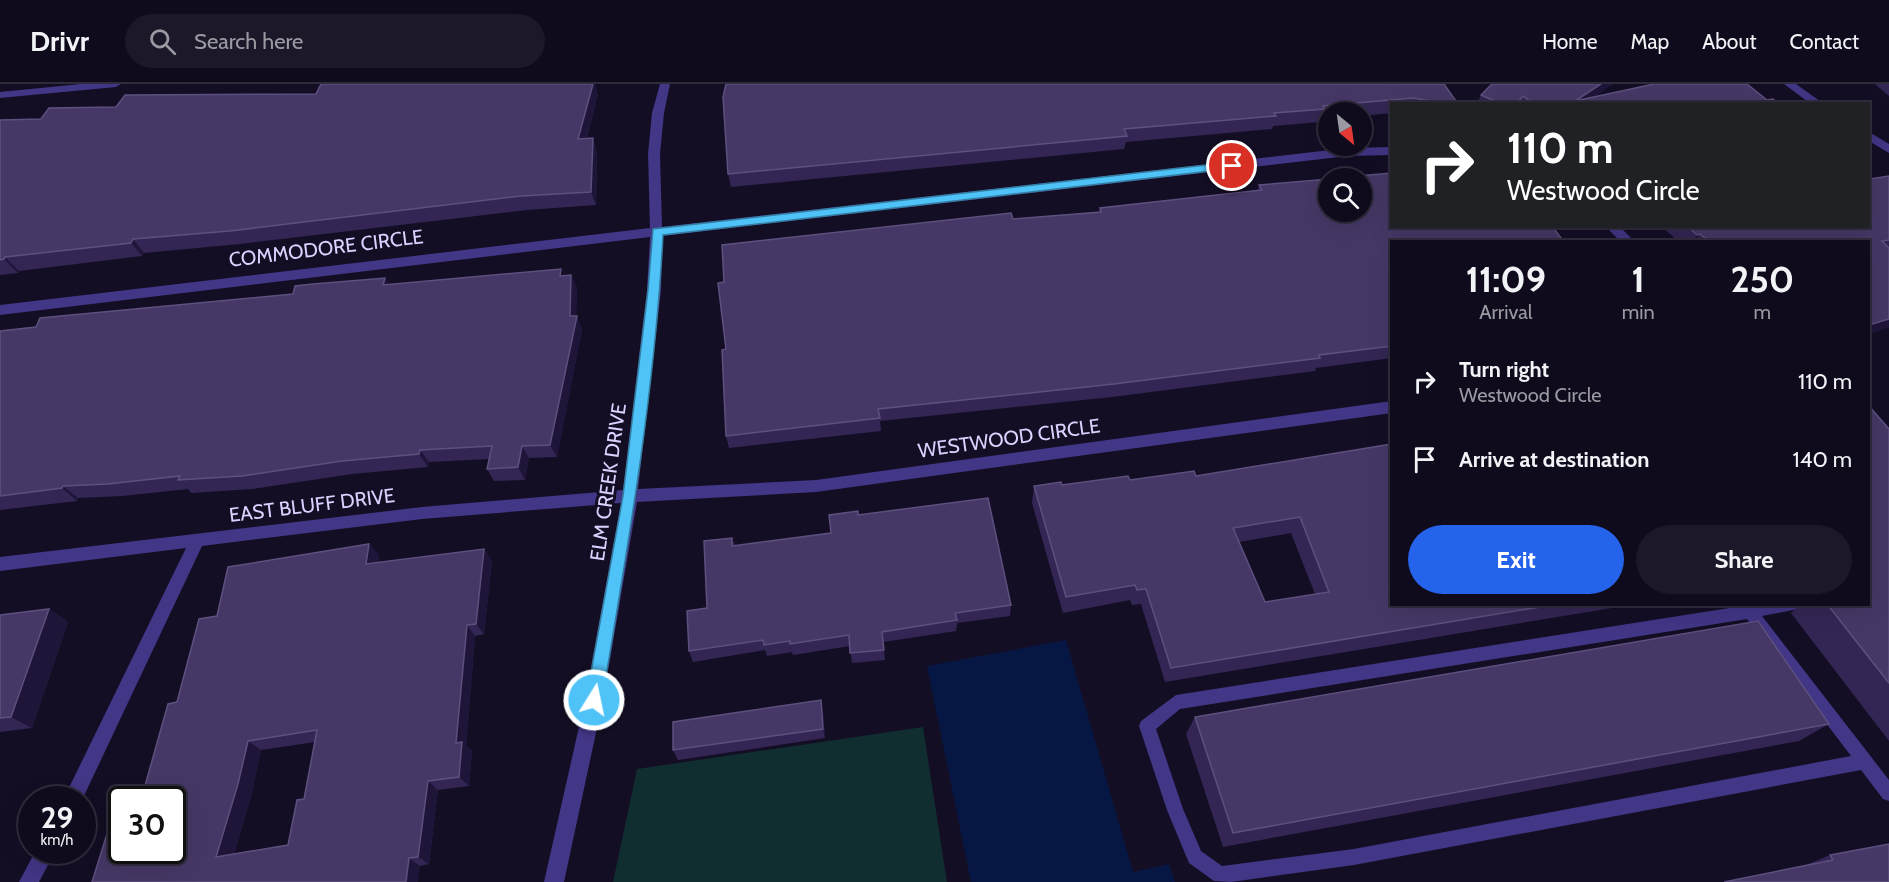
<!DOCTYPE html>
<html lang="en">
<head>
<meta charset="utf-8">
<style>
  body { margin:0; font-family:Cabin,sans-serif; background:#1d1829; color:#f1f3f6; height:100vh; display:flex; flex-direction:column; font-size:22px; white-space:nowrap }
  * { box-sizing:border-box; margin:0 }
  p { font-size:20px; color:#9b9aa3 }
  .icon { flex:none; width:33px; height:33px; fill:none; stroke:currentColor; stroke-width:2; stroke-linecap:round; stroke-linejoin:round }
  .map { position:relative; flex:1; overflow:hidden }
  .side { position:absolute; left:1390px; top:156px; width:480px; height:366px; display:flex; flex-direction:column; background:#0f0a1c; border-radius:0px; box-shadow:0 6px 24px #0002,0 0 0 2px #2f2b3b }
  .side>* { flex:none }
  .hud { position:absolute; left:1390px; top:18px; width:480px; height:126px; border-radius:0px; box-shadow:0 6px 24px #0002,0 0 0 2px #2f2b3b; background:#202124; color:#fff; overflow:hidden }
  .needle { width:39px; rotate:151deg }
  .tools { position:absolute; left:1318px; top:18px; display:grid; gap:12px }
  .tools a { display:grid; place-items:center; width:54px; height:54px; border-radius:50%; background:#0f0a1c; box-shadow:0 6px 24px #0002,0 0 0 2px #2f2b3b; font-size:30px }
  .speed { position:absolute; left:18px; top:702px; display:flex; gap:12px; font-size:30px; font-weight:700; text-align:center }
  .speed>* { display:grid; place-content:center; width:78px; height:78px; border-radius:50%; background:#0f0a1c; box-shadow:0 6px 24px #0002,0 0 0 2px #2f2b3b; line-height:1 }
  .speed small { font-size:15px; font-weight:400 }
  .speed .limit { border:3px solid #111; border-radius:9px; background:#fff; color:#111 }
  .pin { position:absolute; display:grid; place-items:center; width:51px; height:51px; color:#fff; margin:-26px; border:3px solid #fff; border-radius:50%; box-shadow:0 2px 6px #0007 }
  .me { position:absolute; width:66px; margin:-33px; rotate:10deg; stroke-linejoin:round; filter:drop-shadow(0 0 4px #0008) }
  .turn { display:flex; align-items:center; gap:21px; height:126px; padding:0 18px; font-size:27px }
  .turn .icon { width:78px; height:78px; stroke-width:2.5 }
  .turn b { display:block; font-size:42px; line-height:51px }
  .eta { display:flex; justify-content:space-evenly; align-items:center; height:102px; text-align:center }
  .eta b { font-size:36px; font-weight:700; line-height:42px }
  .primary-button { display:flex; gap:12px; margin-top:auto; padding:12px 18px }
  .primary-button a { flex:1; height:69px; border-radius:36px; background:#2563eb; color:#fff; font-size:24px; font-weight:700; line-height:69px; text-align:center }
  .primary-button a+a { background:#1d1829; color:#f1f3f6 }
  ul { padding:0; list-style:none }
  li { display:flex; align-items:center; gap:18px; height:78px; padding:0 18px }
  li div { flex:1 }
  li b { display:block; font-size:22px }
  li em { font-style:normal }
  header { display:flex; align-items:center; gap:36px; box-sizing:border-box; height:84px; padding:0 30px; background:#0f0a1c; border-bottom:2px solid #2f2b3b }
  header strong { font-size:28px }
  nav { display:flex; gap:33px; margin-inline-start:auto; font-size:21px }
  .search { width:420px; height:54px; background:#1d1829; display:flex; align-items:center; gap:15px; box-sizing:border-box; padding:0 21px; border-radius:33px; color:#9b9aa3; font-size:22px }
  .map>svg:first-child { display:block }
  .green { fill:#102d30 }
  .water { fill:#071744 }
  .lines { fill:none; stroke-linecap:round; stroke-linejoin:round }
  .lane { fill:#423686; fill-rule:evenodd }
  .street { fill:#423686; fill-rule:evenodd }
  .wall { fill:#342654; fill-rule:evenodd }
  .shaded-wall { fill:#1f1539 }
  .building { fill:#463866; stroke:#5d507e; stroke-width:1.5; fill-rule:evenodd }
  .route { fill:#4fc3f7; stroke:#337fa1; stroke-width:1.5 }
  .labels { text-anchor:middle; stroke-width:6; stroke-linejoin:round; paint-order:stroke }
  .street-label { font-size:20px; fill:#dcd2ff; stroke:#140e25 }
</style>
</head>
<body>
<header>
<strong>Drivr</strong>
<div class="search"><svg class="icon" aria-label="search" viewBox="0 0 24 24"><circle cx="10" cy="10" r="6"/><path d="M15 15l6 6"/></svg>Search here</div>
<nav><a>Home</a><a>Map</a><a>About</a><a>Contact</a></nav>
</header>
<div class="map">
<svg width="1889" height="798" viewBox="0 0 1889 798">
  <rect width="100%" height="100%" fill="#140e25"/>
  <path class="green" d="M923 643 947 798H613L637 685Z"/>
  <path class="water" d="M1066 556 1133 788 1169 780 1175 798H971L927 582Z"/>
  <g class="lines">
    <path class="lane" d="M1755 520H1800L1798 525 1762 532 1889 696V717L1883 715 1861 686 1354 781 1231 798 1214 797 1189 779 1167 726 1139 642 1141 637 1176 611ZM1747 535 1851 672 1354 765 1222 782 1201 767 1183 725 1156 645 1180 625Z"/>
    <path class="street" d="M81 0H121L116 3 0 14V8Z
      M660 0H670L664 29 660 70 662 143 1348 64 1392 63V71L1348 72 662 152 661 206 638 405 816 396 1392 317V329L816 408 637 418 603 616 564 798H544L585 616 621 419 422 435 202 462 82 716H63L186 464 0 487V473L422 423 623 406 647 206 650 153 0 231V221L650 144 648 70 652 29Z
      M1784 0H1796L1824 20H1811Z
      M1869 48 1889 60V69L1869 57Z
      M1605 142H1619L1635 158H1621Z
      M36 766H56L39 798H19Z"/>
  </g>
  <path class="wall" d="M1444 0 1458 20H1392V29L1362 32V28H1329V35H1321L1320 38 1273 42 1272 45 1126 58 1124 65 731 103 728 90Z
    M1492 0H1613L1594 13 1767 16 1778 20H1477L1481 11Z
    M1875 0H1889V12Z
    M316 10H598L587 54 597 68 596 121 527 126 240 160 144 169 142 172 19 187 18 189 0 191V36L41 35 116 23Z
    M1889 92V243L1888 244 1869 158H1679L1661 142H1869L1870 95Z
    M1259 101 1392 158V274L1316 284 1315 287 1112 313 880 337 881 347 729 364 726 352V265L724 198 1013 135 1099 128 1100 124 1258 106Z
    M571 191 577 204 576 232 582 245 557 373 529 374 525 396 494 397 487 385 489 375 429 378 428 383 352 390 253 405 191 409 188 405 122 412 78 414 77 417 0 426V247L293 210 385 194 389 200Z
    M1889 345V657L1791 529 1801 520H1869Z
    M1392 360V520H1621L1618 523 1165 598 1141 520 1132 521 1130 516 1063 529 1032 419 1034 402 1196 392ZM1291 449 1315 510 1265 518 1239 458Z
    M858 431 1011 521 1010 532 957 539 956 547 883 558 885 576 852 579 850 562 793 571 792 568 767 572 765 566 693 578 689 567 707 524 732 454 735 462 831 449Z
    M369 460 379 471 378 478 484 465 492 477 484 550 475 552 466 661 472 667 469 702 438 706 429 780 420 782 172 766 177 618ZM315 658 304 715 288 761 234 770 252 709 261 666Z
    M49 525 68 538 32 644 0 648V531Z
    M823 626 825 654 678 676 673 666Z
    M1195 633 1829 640 1799 657 1223 763 1186 650Z
    M1830 771 1889 798 1806 781Z"/>
  <path class="shaded-wall" d="M593 0H595L598 10 583 69 578 55Z
    M1601 0H1613L1584 20 1575 17Z
    M593 54 597 68 596 121 591 108Z
    M1700 150 1694 158H1692L1697 151Z
    M133 155 144 169 142 172 131 159Z
    M5 173 19 187 18 189 4 175Z
    M571 191 577 204 576 237 577 232 582 245 557 373 550 361Z
    M385 194 393 207 383 201Z
    M1889 235V243L1888 244 1869 250V241Z
    M522 362 529 374 525 396 518 383Z
    M420 366 429 378 428 383 419 370Z
    M63 402 78 414 77 417 62 404Z
    M369 460 379 471 376 491 366 480Z
    M484 465 492 477 484 550 476 540Z
    M49 525 68 538 32 644 11 633Z
    M467 541 475 552 466 661 472 667 469 702 459 693 456 659Z
    M821 616 823 626 825 654 823 645Z
    M248 657 261 666 252 709 231 780 216 773Z
    M428 697 438 706 429 780 418 773Z
    M409 774 420 782 418 798H406Z"/>
  <path class="building" d="M321 0H593L578 55 593 54 591 108 521 112 230 147 133 155 131 159 5 173 4 175 0 176V36L41 35 49 24 116 23 125 11 316 10Z
    M726 0H1444L1458 20H1449L1413 14 1323 22 1325 25 1274 29 1276 32 1124 45 1127 52 728 90 723 13Z
    M1492 0H1601L1575 17 1654 0H1747L1767 16 1773 15 1778 20H1534L1523 12 1516 20H1502L1481 11Z
    M1392 89V142H1552L1564 158H1392V262L1319 271 1320 274 1114 300 878 325 880 334 726 352 722 266 726 265 718 199 724 198 722 161 1011 129 1013 135 1101 128 1100 124 1262 106 1259 101 1329 95V128H1362V94H1332Z
    M1889 92V156L1882 157 1889 164V235L1869 241V158H1710L1700 150 1697 151 1687 142H1869V95H1870Z
    M561 185 560 192 571 191 570 232H577L550 361 522 362 518 383 487 385 492 362 420 366 419 370 342 377 242 392 178 396 180 392 108 400 63 402 62 404 0 412V247L36 243 40 234 293 210 295 202 313 200 385 194 383 201Z
    M1869 322 1889 345V599L1827 520H1869Z
    M1392 360V520H1558L1171 584 1146 505 1137 506 1135 501 1066 513 1034 402 1061 398 1062 401 1128 392 1130 396 1194 387 1196 392ZM1300 433 1329 508 1265 518 1233 444Z
    M988 414 1011 521 955 529 957 536 882 548 884 566 850 569 849 551 790 560V557L764 561 763 556 689 567 687 527 707 524 704 457 732 454V462L831 449 829 431 858 427V431Z
    M369 460 366 480 484 465 476 540 467 541 456 659 462 658 459 693 428 697 418 773 409 774 406 798H92L116 721 122 720V766H172V716H141L168 620 177 618 199 535 217 532 228 483ZM317 646 304 715 297 716 288 761 216 773 238 700 248 657Z
    M49 525 11 633 0 634V531Z
    M1758 537 1829 640 1233 749 1195 633Z
    M821 616 823 645 673 666V638Z
    M1889 760V798H1724L1833 776 1830 771Z"/>
  <path class="route" d="M1232 78 1236 79V84L663 151C655 307 628 462 602 616L600 621 594 623 588 621 586 616 623 412 648 206 653 145Z"/>
  <g class="labels">
    <g class="street-label">
      <text transform="translate(326 164) rotate(-7)" y="7">COMMODORE CIRCLE</text>
      <text transform="translate(1009 354) rotate(-8)" y="7">WESTWOOD CIRCLE</text>
      <text transform="translate(608 398) rotate(-82)" y="7">ELM CREEK DRIVE</text>
      <text transform="translate(312 421) rotate(-7)" y="7">EAST BLUFF DRIVE</text>
    </g>
  </g>
</svg>
<div class="tools">
<a><svg class="needle" viewBox="-14 -14 28 28"><path d="M0-13l5 13h-10z" fill="#e53935"/><path d="M0 13l5-13h-10z" fill="#9b9aa3"/></svg></a>
<a><svg class="icon" aria-label="search" viewBox="0 0 24 24"><circle cx="10" cy="10" r="6"/><path d="M15 15l6 6"/></svg></a>
</div>
<div class="speed"><div>29<small>km/h</small></div><div class="limit">30</div></div>
<div class="pin" style="left:1232px;top:82px;background:#d93025"><svg class="icon" aria-label="arrive" viewBox="0 0 24 24"><path d="M6 21V4h12l-3 4 3 4H6"/></svg></div>
<svg class="me" style="left:594px;top:616px" viewBox="-20 -20 40 40"><circle r="17" fill="#4fc3f7" stroke="#fff" stroke-width="3"/><path d="M0-11L8 9 0 5-8 9z" fill="#fff"/></svg>
<div class="hud">
<div class="turn"><svg class="icon" aria-label="right" viewBox="0 0 24 24"><path d="M7 20v-9h11M14 6l5 5-5 5"/></svg><div><b>110 m</b>Westwood Circle</div></div>
</div>
<section class="side">
<div class="eta">
<div><b>11:09</b><p>Arrival</p></div>
<div><b>1</b><p>min</p></div>
<div><b>250</b><p>m</p></div>
</div>
<ul>
<li><svg class="icon" aria-label="right" viewBox="0 0 24 24"><path d="M7 20v-9h11M14 6l5 5-5 5"/></svg><div><b>Turn right</b><p>Westwood Circle</p></div><em>110 m</em></li>
<li><svg class="icon" aria-label="arrive" viewBox="0 0 24 24"><path d="M6 21V4h12l-3 4 3 4H6"/></svg><div><b>Arrive at destination</b></div><em>140 m</em></li>
</ul>
<div class="primary-button"><a>Exit</a><a>Share</a></div>
</section>
</div>
</body>
</html>
